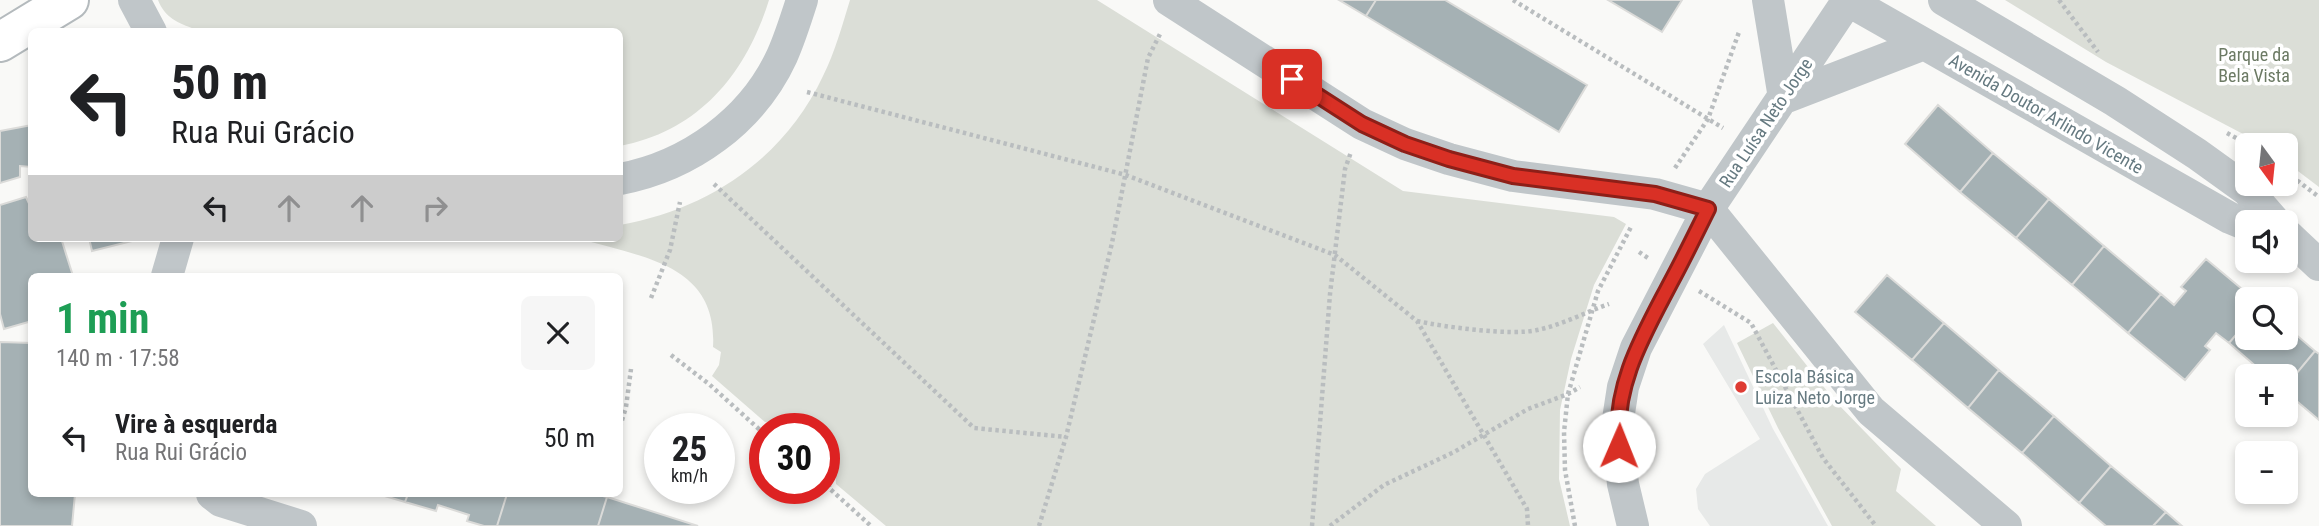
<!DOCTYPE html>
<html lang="pt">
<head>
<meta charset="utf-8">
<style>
  body { margin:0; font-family:"Roboto Condensed",sans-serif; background:#f6f6f6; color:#202124; height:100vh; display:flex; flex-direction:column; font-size:26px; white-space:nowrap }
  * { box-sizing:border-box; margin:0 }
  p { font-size:23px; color:#757577 }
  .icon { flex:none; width:38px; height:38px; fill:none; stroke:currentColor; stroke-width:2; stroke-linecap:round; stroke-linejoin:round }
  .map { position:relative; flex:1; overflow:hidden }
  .drawer { position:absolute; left:28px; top:273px; width:595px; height:224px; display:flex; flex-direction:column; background:#fff; border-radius:10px; box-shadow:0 4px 10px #0003 }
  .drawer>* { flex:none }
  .top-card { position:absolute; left:28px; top:28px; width:595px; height:214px; border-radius:10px; box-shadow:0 4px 10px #0003; background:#fff; color:#202124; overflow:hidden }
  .needle { width:46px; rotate:165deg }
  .buttons { position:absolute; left:2235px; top:133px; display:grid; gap:14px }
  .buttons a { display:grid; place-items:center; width:63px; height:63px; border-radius:10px; background:#fff; box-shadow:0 4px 10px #0003; font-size:35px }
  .speed { position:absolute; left:644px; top:413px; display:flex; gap:14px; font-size:35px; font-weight:700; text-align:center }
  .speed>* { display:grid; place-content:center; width:91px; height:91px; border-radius:50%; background:#fff; box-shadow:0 4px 10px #0003; line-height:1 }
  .speed small { font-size:18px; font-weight:400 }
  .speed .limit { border:10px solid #d22; background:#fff; color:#111 }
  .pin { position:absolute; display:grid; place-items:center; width:60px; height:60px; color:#fff; margin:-30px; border-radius:14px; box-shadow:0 4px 10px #0006 }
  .me { position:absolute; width:77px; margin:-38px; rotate:1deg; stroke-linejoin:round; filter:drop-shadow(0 0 5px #0008) }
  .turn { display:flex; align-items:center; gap:24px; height:147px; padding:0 28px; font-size:32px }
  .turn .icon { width:91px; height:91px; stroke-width:2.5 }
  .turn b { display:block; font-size:49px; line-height:60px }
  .lanes { display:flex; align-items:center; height:66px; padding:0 28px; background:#0003; justify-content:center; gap:35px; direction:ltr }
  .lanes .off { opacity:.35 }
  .round { display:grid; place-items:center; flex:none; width:74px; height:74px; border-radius:10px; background:#f6f6f6 }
  .headline { display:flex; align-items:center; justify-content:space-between; height:119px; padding:0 28px }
  h1 { font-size:42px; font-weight:700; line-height:52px; color:#1e9e55 }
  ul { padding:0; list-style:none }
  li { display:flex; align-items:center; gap:21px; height:91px; padding:0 28px }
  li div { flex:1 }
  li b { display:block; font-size:26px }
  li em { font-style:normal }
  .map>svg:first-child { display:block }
  .built { fill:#e7e9e8 }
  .green { fill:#dbded7 }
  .building { fill:#a5b1b4; stroke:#dbdbd9; stroke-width:2 }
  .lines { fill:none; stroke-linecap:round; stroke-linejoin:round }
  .major-casing { stroke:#b4babd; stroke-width:42 }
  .path { stroke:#b9bdbf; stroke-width:4.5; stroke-dasharray:3.5 3.5; stroke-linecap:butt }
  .minor { stroke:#c0c6c9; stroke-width:32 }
  .major { stroke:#fff; stroke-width:38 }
  .route-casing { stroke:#8d1f18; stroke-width:18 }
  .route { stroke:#d93025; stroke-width:12 }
  .poi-dot { fill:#de3c33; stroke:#fff; stroke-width:2.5 }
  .labels { text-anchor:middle; stroke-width:7; stroke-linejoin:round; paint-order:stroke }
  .park-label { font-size:18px; fill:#6c7a64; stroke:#fff }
  .street-label { font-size:18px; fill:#667a81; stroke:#fff }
  .poi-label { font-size:18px; fill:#667a81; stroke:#fff; text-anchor:start }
</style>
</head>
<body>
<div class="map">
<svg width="2319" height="526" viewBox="0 0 2319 526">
  <rect width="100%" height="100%" fill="#f9f9f7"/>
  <path class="built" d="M1724 325 1773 429 1828 526H1710L1698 509 1696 489 1705 474 1760 439 1703 344Z"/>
  <path class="green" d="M158 0H769C746 74 699 131 620 146V32L194 31 195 29C178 23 165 18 158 0Z
    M850 0H1097L1403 191 1614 217 1626 224 1594 285 1571 359 1560 410 1559 479 1570 526H886L836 484 835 465 824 456V429H793L783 421 765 422 712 376 719 365 721 352 713 347C718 263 640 257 577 238H620V225C708 209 784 159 823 76 835 52 842 26 850 0Z
    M2005 0H2319V187L2286 162V145H2264L2106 62Z
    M1773 323 1835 401 1901 469 1896 491 1936 526H1832L1778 428 1737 343Z"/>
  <path class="building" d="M1339 0H1376L1366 16Z
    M1376 0H1445L1587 85 1559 132 1366 16Z
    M1608 0H1682L1662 32Z
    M1938 105 1993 153 1960 192 1905 144Z
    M32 125V167L20 166V177L0 183V131Z
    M1993 153 2049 199 2016 238 1960 192Z
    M26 197 32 210V238H61L73 276H32V321L4 329 0 314V205Z
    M2049 199 2104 246 2072 285 2016 238Z
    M89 238H140V239L92 251Z
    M2104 246 2161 294 2128 333 2072 285Z
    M2206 259 2254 299H2247V322L2229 343 2216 333 2205 346 2210 350 2185 380 2128 333 2161 294 2174 305 2186 291 2181 287Z
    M1887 275 1944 323 1912 360 1855 312Z
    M2247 322V338H2286V326L2315 351 2286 386V376H2267L2229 343Z
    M1944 323 1999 370 1968 408 1912 360Z
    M0 342 32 343V494H75L72 526H0Z
    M2315 351 2319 354V420L2286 392V386Z
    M1999 370 2054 416 2022 453 1968 408Z
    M2054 416 2111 466 2079 503 2022 453Z
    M2111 466 2166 512 2153 526H2106L2079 503Z
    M378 494H408L405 502Z
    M408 494H507L497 526H484L467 521 469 515 438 505 436 511 405 502Z
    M507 494H594L607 497 598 526H497Z
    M607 497 698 526H598Z
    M2166 512 2182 526H2153Z"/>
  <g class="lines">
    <g class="major-casing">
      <path id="major" d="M0 42 69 0"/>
    </g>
    <path class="path" d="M1513 0 1723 128
      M2059 0 2098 52
      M807 92 1126 175 1335 255 1417 321 1527 509 1528 526
      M2227 133 2249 145
      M1675 168 1708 119 1739 32
      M2286 172 2319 197
      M714 184 974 428 1066 437
      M1639 252 1648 258
      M1699 291 1751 323 1823 458 1876 526
      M651 298 670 250 680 202
      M1417 321C1444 327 1512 336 1537 330 1562 325 1586 312 1609 304
      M671 355 709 384 760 430 765 429
      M620 427 626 407 631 369
      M766 429 780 427 782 429
      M824 465 829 469V488L871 526
      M1039 526 1066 437 1112 243 1148 58 1161 32
      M1312 526 1330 294 1345 169 1351 152
      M1330 526 1384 485 1454 452 1528 409 1568 394 1580 387
      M1575 526 1565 470 1564 432 1568 394 1598 291 1631 227"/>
    <path class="minor" d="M134 0 151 32
      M1169 0 1362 124 1405 144 1449 159 1513 176 1655 194 1708 209 1871 411 2006 526
      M1768 0 1784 98
      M1847 0 2230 218 2247 225
      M1944 0 2115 101 2197 154 2247 190 2275 222
      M1784 98 1924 44
      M620 179C689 166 752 121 782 56 790 38 796 19 802 0
      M2286 234 2319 265
      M167 276 178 238
      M212 494 221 501 301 526
      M1633 526 1623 484 1617 426 1623 387 1636 348 1708 209 1848 0"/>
    <use href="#major" class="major"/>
  </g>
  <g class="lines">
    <g class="route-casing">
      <path id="route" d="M1292 79 1362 124 1405 144 1449 159 1513 176 1655 194 1708 209C1696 233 1684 258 1671 282 1644 334 1613 385 1619 446"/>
    </g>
    <use href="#route" class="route"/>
  </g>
  <circle class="poi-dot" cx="1741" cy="387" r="7"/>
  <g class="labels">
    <g class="park-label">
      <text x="2254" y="61">Parque da<tspan x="2254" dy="21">Bela Vista</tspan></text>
    </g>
    <g class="street-label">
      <text transform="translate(2046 114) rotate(30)" y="6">Avenida Doutor Arlindo Vicente</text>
      <text transform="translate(1766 123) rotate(-56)" y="6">Rua Luísa Neto Jorge</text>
    </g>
    <g class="poi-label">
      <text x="1755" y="383">Escola Básica<tspan x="1755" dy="21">Luiza Neto Jorge</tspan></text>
    </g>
  </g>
</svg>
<div class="buttons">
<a><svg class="needle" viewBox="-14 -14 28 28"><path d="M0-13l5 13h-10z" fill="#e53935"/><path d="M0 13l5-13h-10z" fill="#757577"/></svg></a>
<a><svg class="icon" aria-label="sound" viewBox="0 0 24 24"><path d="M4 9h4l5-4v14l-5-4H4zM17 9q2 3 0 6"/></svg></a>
<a><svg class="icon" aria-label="search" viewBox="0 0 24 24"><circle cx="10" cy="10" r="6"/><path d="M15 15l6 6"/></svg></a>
<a>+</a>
<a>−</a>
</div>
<div class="speed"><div>25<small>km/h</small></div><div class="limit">30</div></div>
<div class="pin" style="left:1292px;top:79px;background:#d93025"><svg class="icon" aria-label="arrive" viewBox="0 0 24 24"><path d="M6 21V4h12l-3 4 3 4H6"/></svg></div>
<svg class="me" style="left:1619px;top:446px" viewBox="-20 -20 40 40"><circle r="19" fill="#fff"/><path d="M0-13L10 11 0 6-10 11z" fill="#d93025"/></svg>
<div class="top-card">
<div class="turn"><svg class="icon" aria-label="left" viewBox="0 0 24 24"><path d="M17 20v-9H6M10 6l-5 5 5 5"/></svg><div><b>50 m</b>Rua Rui Grácio</div></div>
<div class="lanes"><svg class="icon" aria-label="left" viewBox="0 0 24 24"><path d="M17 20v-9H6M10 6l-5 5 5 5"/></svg><svg class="icon off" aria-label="ahead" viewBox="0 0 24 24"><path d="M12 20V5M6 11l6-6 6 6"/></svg><svg class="icon off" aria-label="ahead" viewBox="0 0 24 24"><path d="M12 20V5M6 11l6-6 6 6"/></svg><svg class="icon off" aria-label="right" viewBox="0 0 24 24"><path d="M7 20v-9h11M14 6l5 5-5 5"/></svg></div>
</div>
<section class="drawer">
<div class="headline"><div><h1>1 min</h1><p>140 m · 17:58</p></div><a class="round"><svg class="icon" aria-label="close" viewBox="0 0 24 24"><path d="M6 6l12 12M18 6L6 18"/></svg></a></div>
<ul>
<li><svg class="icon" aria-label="left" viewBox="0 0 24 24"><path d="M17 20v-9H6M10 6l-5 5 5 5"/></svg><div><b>Vire à esquerda</b><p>Rua Rui Grácio</p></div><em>50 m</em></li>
</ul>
</section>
</div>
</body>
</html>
